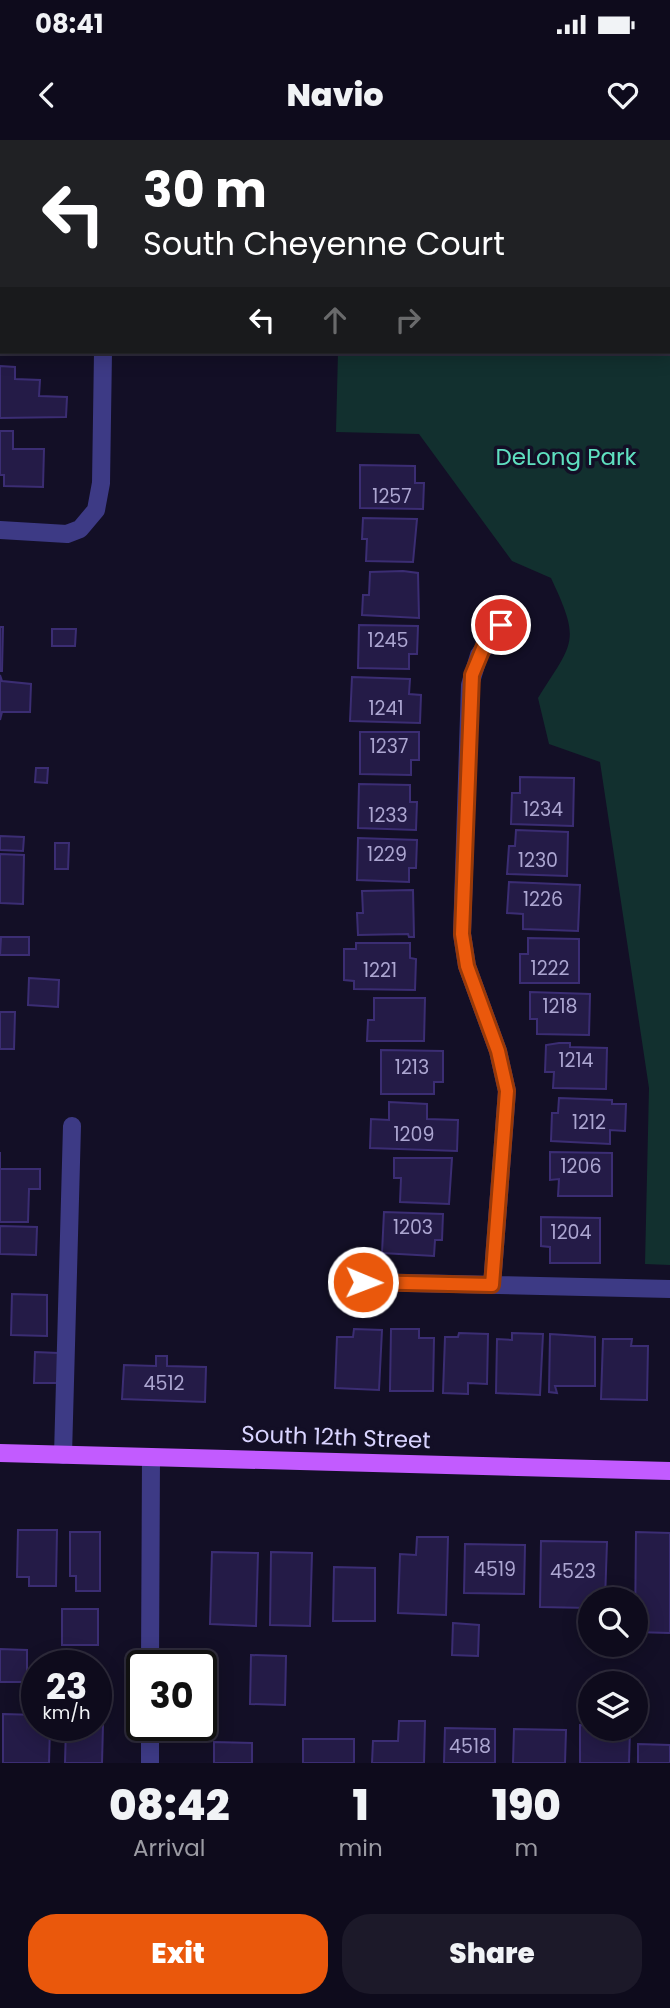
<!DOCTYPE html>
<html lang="en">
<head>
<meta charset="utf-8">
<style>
  body { margin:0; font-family:Poppins,sans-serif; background:#1c1929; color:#f1f3f6; height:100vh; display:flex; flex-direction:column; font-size:26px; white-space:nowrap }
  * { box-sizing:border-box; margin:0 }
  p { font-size:23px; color:#9b9ba3 }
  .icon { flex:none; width:38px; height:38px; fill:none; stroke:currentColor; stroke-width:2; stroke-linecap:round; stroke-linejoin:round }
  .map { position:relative; height:1623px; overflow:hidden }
  .details { display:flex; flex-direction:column; background:#0e0b1c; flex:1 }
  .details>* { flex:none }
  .top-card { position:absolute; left:0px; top:0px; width:670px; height:214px; box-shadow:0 4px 18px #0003,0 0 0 2px #2e2b3b; background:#202124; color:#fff; overflow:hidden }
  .buttons { position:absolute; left:578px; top:1447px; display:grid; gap:14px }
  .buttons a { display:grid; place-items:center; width:70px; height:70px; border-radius:50%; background:#0e0b1c; box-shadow:0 4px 18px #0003,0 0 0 2px #2e2b3b; font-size:35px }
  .speed { position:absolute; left:21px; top:1510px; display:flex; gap:14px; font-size:35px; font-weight:700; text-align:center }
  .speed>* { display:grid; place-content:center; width:91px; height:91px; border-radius:50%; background:#0e0b1c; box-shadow:0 4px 18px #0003,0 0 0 2px #2e2b3b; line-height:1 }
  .speed small { font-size:18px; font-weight:400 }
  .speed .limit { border:4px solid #111; border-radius:10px; background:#fff; color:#111 }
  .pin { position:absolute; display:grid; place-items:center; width:60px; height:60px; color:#fff; margin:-30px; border:4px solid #fff; border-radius:50%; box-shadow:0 2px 7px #0007 }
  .me { position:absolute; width:77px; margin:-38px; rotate:91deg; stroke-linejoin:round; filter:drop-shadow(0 0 5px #0008) }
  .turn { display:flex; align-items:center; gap:24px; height:147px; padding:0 28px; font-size:32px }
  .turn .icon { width:91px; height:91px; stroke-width:2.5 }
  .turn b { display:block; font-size:49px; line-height:60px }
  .lanes { display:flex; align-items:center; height:66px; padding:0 28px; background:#0003; justify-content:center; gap:35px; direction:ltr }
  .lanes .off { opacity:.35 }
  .eta { display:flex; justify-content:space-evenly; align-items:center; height:119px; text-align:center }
  .eta b { font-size:42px; font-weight:800; line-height:49px }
  .primary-button { display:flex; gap:14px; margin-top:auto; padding:14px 28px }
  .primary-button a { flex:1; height:80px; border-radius:28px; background:#ea580c; color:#fff; font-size:28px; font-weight:800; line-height:80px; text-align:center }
  .primary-button a+a { background:#1c1929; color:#f1f3f6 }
  .status { display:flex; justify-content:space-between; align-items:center; height:49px; padding:0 35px; background:#0e0b1c; direction:ltr }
  .status svg { height:19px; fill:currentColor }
  header { display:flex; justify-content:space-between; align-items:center; height:91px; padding:0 28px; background:#0e0b1c; font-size:32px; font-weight:800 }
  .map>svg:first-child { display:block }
  .green { fill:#12302f }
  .building { fill:#241b47; stroke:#3b2d73; stroke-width:2 }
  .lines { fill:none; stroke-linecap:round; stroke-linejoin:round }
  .minor { stroke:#3d3a85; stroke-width:18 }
  .major { stroke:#c25bff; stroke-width:18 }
  .route-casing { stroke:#983908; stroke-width:18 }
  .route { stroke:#ea580c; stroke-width:12 }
  .labels { text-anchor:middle; stroke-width:7; stroke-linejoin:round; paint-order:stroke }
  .number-label { font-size:19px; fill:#aca6d1 }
  .park-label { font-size:23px; fill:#5fe0c0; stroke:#130f26 }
  .street-label { font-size:23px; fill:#d9d4ff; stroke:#130f26 }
</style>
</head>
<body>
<div class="status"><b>08:41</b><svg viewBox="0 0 49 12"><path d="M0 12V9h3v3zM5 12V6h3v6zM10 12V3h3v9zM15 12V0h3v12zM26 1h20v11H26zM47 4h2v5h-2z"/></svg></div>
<header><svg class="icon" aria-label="back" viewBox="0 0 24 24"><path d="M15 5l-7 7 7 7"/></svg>Navio<svg class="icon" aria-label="heart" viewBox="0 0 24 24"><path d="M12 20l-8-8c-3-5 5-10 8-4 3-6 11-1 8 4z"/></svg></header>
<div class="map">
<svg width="670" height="1623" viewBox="0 0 670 1623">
  <rect width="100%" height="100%" fill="#130f26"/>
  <path class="green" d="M341 0H670V1125L645 1124 649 948 600 622 549 604 538 558C574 501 581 502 551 438L512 421 419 294 336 292 338 212H668V2Z"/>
  <path class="building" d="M0 137H2L1 208H0Z
    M0 226 15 227V239L40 240 39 256 67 257 66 277 0 278Z
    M0 291H13V309H44L43 347 4 346V335H0Z
    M360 325 415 326V343H424L423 369 360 368Z
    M363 378 417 379 413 422 366 421 367 399H362Z
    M403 431 418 433 419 478 362 475 363 455H369L370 432Z
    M359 485 418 486 417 514H409V529L358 528Z
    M0 487H3L2 531H0Z
    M52 489H76L75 506H52Z
    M0 535 2 541 31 544 30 572H2L0 580Z
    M352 537 410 539 409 554 421 555 420 583 350 581Z
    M360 592H419V620H411V635L360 634Z
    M36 628H48L47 643 35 642Z
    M520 637 574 638 573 686 511 684 512 653H520Z
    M359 644 410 645V662H417L416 690 358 688Z
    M516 690 568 692 567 736 507 734 509 706H515Z
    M0 696 24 697 23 711 0 710Z
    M358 698 417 700 416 728H409V742L357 740Z
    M55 703H69L68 729H55Z
    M0 714 24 715 23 764 0 763Z
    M509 742 580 745 578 791 523 789V774L507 773Z
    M413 750 414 797H409L408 794 358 795 357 773H363L362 751Z
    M1 797H29V815H0Z
    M528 798 579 799V843H520V814H528Z
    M356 803H410V818L416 819 415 850 354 849V841L344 840V809H356Z
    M29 838 59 840 58 867 28 865Z
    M530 852 590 854 589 895 537 894V879H530Z
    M374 858H425L424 901H367L368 880H374Z
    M0 872H15L14 909H0Z
    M559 903H570V907L607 908 606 949 553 948 554 932H545L546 905Z
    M381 910 443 911V942H434V954H381Z
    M559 958 612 960V964H626L625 991 610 990V1004L551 1001 552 973H558Z
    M389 962 427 964V979L458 980 457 1011 370 1008 371 979 389 980Z
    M0 1012V1029H40V1049H29L28 1082H0Z
    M550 1012 612 1013V1056H558L559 1039 550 1040Z
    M394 1018H452L449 1064 400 1062 401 1038H394Z
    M384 1072 443 1074 442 1100H435L434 1116 382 1113Z
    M541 1077 600 1078V1123H550V1107L541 1106Z
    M0 1086 37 1087 36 1115 0 1114Z
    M12 1154 47 1155V1196L11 1195Z
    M354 1189 382 1190 379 1250 335 1248 337 1197H353Z
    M391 1189H419V1198H434L433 1251H390Z
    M459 1193 488 1194 487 1244 468 1243V1254L443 1253 445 1197H458Z
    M512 1193 543 1194 540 1255 496 1253 497 1199 512 1200Z
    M550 1194 595 1197V1246H555L557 1253 549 1252Z
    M603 1199H632L631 1206H648L647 1260 601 1259Z
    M35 1212 58 1213V1243H34Z
    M156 1216H167V1226L206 1227 205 1262 122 1259 124 1225 156 1226Z
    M18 1390H57L56 1446H29V1437H17Z
    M70 1392H100V1451H76V1436H70Z
    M636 1392 670 1393V1493L635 1492Z
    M417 1397H448L446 1475 398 1473 400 1414 416 1415Z
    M541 1401 607 1402 605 1460H590V1468L540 1467Z
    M465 1404 525 1405 524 1454 464 1453Z
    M212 1412 258 1413 256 1486 210 1484Z
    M271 1412 312 1413 310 1486 270 1485Z
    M334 1427 375 1428V1481H333Z
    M62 1469H98V1505H62Z
    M453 1483 479 1485 478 1516 452 1515Z
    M0 1509 27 1510V1542H0Z
    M251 1515 286 1516 285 1565 250 1564Z
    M96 1546H104L102 1623H65L66 1586H96Z
    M3 1574 37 1575V1586H50L49 1623H3Z
    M399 1581H425L424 1623H372L373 1601H398Z
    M580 1585 590 1586V1589H630L629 1623H580Z
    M445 1588 495 1589V1623H444Z
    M514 1589 566 1590 565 1623H513Z
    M303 1599H354V1623H303Z
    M214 1602 252 1603V1623H214Z
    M638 1604 670 1605V1623H638Z"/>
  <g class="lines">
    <path class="minor" d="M0 390 67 394 80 389 96 370 101 343 103 212
      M363 1142 670 1149
      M492 1145 507 951 498 911 467 826 462 794 470 545 479 515 501 485
      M63 1315 72 986
      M150 1526 151 1317
      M150 1623V1586"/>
    <path class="major" d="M0 1313 670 1331"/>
  </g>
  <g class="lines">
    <g class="route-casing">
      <path id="route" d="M363 1142 492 1145 507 951 498 911 467 826 462 794 472 535 484 506 501 485"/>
    </g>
    <use href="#route" class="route"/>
  </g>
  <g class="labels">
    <g class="number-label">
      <text x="392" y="363">1257</text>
      <text x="388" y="507">1245</text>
      <text x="386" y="575">1241</text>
      <text x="389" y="613">1237</text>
      <text x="543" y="676">1234</text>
      <text x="388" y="682">1233</text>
      <text x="387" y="721">1229</text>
      <text x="538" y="727">1230</text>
      <text x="543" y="766">1226</text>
      <text x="550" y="835">1222</text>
      <text x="380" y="837">1221</text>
      <text x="560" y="873">1218</text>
      <text x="576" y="927">1214</text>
      <text x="412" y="934">1213</text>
      <text x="589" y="989">1212</text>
      <text x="414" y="1001">1209</text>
      <text x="581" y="1033">1206</text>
      <text x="413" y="1094">1203</text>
      <text x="571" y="1099">1204</text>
      <text x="164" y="1250">4512</text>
      <text x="495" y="1436">4519</text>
      <text x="573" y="1438">4523</text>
      <text x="470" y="1613">4518</text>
    </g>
    <g class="park-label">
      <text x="566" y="325">DeLong Park</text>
    </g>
    <g class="street-label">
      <text transform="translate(336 1297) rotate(2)" y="8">South 12th Street</text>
    </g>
  </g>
</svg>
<div class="buttons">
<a><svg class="icon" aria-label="search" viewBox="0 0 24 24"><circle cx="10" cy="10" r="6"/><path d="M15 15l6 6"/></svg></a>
<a><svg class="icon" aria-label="layers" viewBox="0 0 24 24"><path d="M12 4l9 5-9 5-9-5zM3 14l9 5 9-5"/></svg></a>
</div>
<div class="speed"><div>23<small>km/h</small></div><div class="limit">30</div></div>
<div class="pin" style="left:501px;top:485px;background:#d93025"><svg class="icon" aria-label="arrive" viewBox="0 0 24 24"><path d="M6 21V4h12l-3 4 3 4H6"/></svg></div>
<svg class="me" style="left:363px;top:1142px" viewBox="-20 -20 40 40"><circle r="17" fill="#ea580c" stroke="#fff" stroke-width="3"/><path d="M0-11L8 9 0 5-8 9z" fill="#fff"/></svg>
<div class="top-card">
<div class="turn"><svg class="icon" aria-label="left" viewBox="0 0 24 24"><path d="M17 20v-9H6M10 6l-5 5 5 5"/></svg><div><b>30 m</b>South Cheyenne Court</div></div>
<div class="lanes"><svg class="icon" aria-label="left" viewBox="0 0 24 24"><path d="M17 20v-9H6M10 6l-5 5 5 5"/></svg><svg class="icon off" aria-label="ahead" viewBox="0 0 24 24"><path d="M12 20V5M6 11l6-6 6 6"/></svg><svg class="icon off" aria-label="right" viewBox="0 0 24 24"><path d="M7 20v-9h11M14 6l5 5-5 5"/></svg></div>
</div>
</div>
<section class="details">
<div class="eta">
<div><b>08:42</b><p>Arrival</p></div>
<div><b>1</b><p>min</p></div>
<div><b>190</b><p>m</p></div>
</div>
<div class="primary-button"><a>Exit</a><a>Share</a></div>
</section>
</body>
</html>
